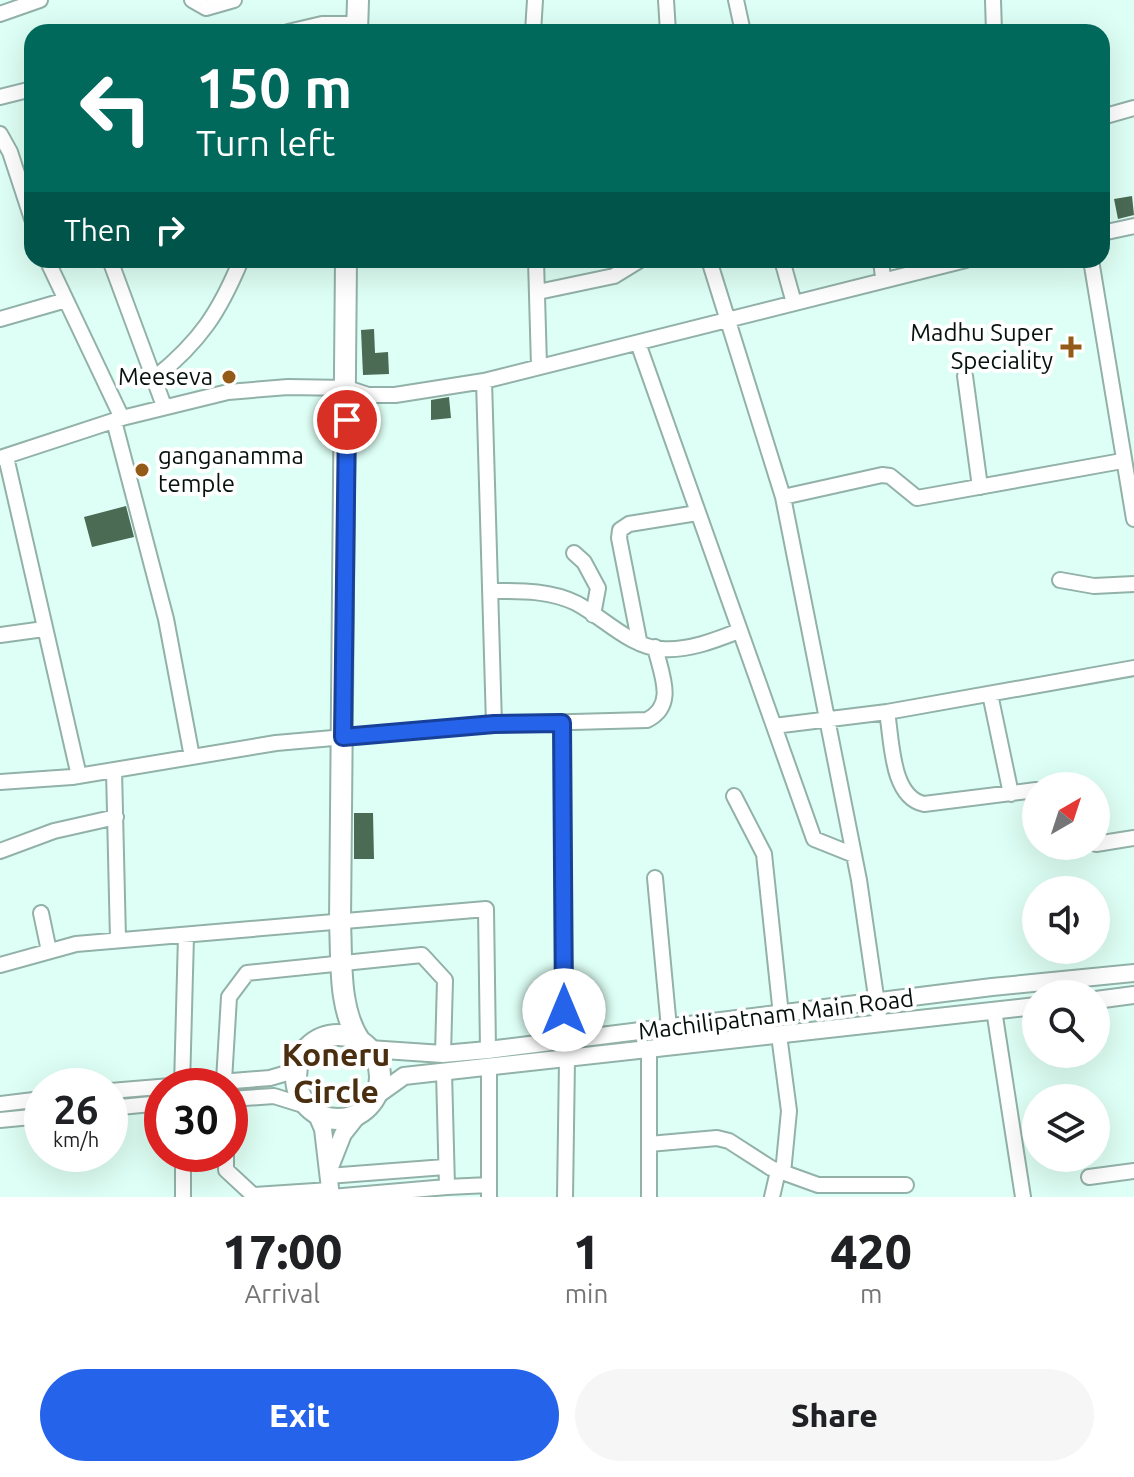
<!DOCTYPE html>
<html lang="en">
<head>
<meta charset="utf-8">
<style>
  body { margin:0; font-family:Ubuntu,sans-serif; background:#f6f6f6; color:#202124; height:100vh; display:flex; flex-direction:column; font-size:30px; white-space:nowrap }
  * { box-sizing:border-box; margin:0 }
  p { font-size:26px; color:#757577 }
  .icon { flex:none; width:44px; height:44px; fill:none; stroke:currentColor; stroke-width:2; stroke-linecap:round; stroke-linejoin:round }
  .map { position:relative; height:1197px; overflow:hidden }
  .sheet { display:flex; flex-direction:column; background:#fff; flex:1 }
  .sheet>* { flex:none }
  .hud { position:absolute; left:24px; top:24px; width:1086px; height:244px; border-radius:24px; box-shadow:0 8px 32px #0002; background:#00695c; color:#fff; overflow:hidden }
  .needle { width:52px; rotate:39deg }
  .tools { position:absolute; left:1022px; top:772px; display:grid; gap:16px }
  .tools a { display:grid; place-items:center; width:88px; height:88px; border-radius:50%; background:#fff; box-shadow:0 8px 32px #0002; font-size:40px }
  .speed { position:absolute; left:24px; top:1068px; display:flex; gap:16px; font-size:40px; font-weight:700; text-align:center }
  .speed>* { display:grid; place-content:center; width:104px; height:104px; border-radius:50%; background:#fff; box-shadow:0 8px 32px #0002; line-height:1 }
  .speed small { font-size:20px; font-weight:400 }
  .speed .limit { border:12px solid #d22; background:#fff; color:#111 }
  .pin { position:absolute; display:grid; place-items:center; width:68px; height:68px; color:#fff; margin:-34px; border:4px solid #fff; border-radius:50%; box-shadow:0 2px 8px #0007 }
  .me { position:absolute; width:88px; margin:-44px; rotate:0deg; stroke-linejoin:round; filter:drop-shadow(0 0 6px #0008) }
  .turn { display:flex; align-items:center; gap:28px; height:168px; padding:0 40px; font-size:36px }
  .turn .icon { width:104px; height:104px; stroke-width:2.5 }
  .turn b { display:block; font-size:56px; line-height:68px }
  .then { display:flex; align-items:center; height:76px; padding:0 40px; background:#0003; gap:16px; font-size:30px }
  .eta { display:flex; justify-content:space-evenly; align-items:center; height:136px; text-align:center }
  .eta b { font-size:48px; font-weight:800; line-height:56px }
  .action { display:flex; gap:16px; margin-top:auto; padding:16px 40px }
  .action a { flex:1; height:92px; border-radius:48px; background:#2563eb; color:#fff; font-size:32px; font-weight:800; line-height:92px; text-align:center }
  .action a+a { background:#f6f6f6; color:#202124 }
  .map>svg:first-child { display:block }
  .building { fill:#4b6b55 }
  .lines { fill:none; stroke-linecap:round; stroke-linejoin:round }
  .minor-casing { stroke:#92b1a8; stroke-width:18 }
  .major-casing { stroke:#92b1a8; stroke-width:20 }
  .highway-casing { stroke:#92b1a8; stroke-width:24 }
  .minor { stroke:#fff; stroke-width:14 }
  .major { stroke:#fff; stroke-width:16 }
  .highway { stroke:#fff; stroke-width:20 }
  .route-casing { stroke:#184099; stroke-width:20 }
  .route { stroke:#2563eb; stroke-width:14 }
  .poi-dot { fill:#945a17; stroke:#fff; stroke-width:3 }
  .labels { text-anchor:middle; stroke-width:8; stroke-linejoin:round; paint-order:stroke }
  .poi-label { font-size:24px; fill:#07120f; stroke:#fff; text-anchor:end }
  .street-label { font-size:24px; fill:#07120f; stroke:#fff }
  .district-label { font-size:32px; font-weight:bold; fill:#4a2e10; stroke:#fff }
</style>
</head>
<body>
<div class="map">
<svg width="1134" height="1197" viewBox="0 0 1134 1197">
  <rect width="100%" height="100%" fill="#defff5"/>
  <path class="building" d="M1132 196 1134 215 1118 219 1114 199Z
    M374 329 375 353 388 352 389 374 363 375 361 330Z
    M449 397 451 418 431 420V400Z
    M126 506 134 537 92 547 84 517Z
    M354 813H373L374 859H354Z"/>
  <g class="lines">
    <g class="minor-casing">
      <path id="minor" d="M192 0 206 8 234 0
        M666 0 668 32
        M736 0 743 32
        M993 0 994 32
        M0 14 40 0
        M288 32 322 24H357
        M533 32 535 0
        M0 97 32 89
        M1102 117 1134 108
        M0 134 10 152 32 219
        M1102 233 1134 226
        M47 260 122 418
        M110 260 164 406
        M536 260 539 366
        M709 260 783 497 859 880 880 1024
        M782 260 794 303
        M881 260 883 278
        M1091 260 1134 519
        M538 292 614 276 640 260
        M0 319 66 300
        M638 343 814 839 854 855
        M965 376 980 487
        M156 377C200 341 219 313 241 260
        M484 381 494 724 647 720C677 705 661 674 655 647
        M114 421 166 619 192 757
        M6 457 79 776
        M0 458 122 418 228 392 288 387 347 388 368 395H395L484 381 966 260
        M783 497 882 475 890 476 917 498 1122 461
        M574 553 584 562 598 588 593 615
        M1060 580 1094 586 1134 584
        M492 591C520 591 549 590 576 603 603 617 630 647 662 649 688 651 716 640 739 631
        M0 635 44 629
        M639 640 619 538 620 530 629 524 697 513
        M990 694 1011 794
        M887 712C892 741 891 797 924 804L1036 790
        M562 723 565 1042
        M774 726 887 712 1134 668
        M114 770 118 940
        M0 782 72 777 276 743 494 724
        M1070 786 1081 785
        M734 796 764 854 781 1015
        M1096 844 1134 838
        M0 851 54 831 116 817
        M655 878 669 1028
        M41 913 49 951
        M0 965 76 944 486 909 488 1050
        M994 1010 1023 1197
        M779 1035 789 1111 783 1173
        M224 1081 229 997 247 973 422 955 445 980 443 1054
        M182 1086 186 936
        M110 1091 270 1078 287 1073 300 1057
        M230 1099 274 1096 306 1106
        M0 1104 42 1099
        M110 1108 162 1103
        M0 1120 42 1116
        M649 1144 717 1138 729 1141 771 1168 818 1185H906
        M183 1154V1197
        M226 1154V1170L253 1195 330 1190
        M328 1176 445 1167
        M1089 1177 1134 1171
        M447 1187 489 1185
        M331 1197 447 1187 444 1072
        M489 1197V1068
        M565 1197 567 1059
        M649 1197V1050
        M772 1197 778 1171"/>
    </g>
    <g class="major-casing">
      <path id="major" d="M1096 1000 1134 995
        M369 1049 443 1054 488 1050 992 987 1134 973
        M376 1096 404 1076 1036 1006
        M317 1115 323 1129 331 1197
        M330 1167 343 1134 358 1115"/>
    </g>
    <g class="highway-casing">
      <path id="highway" d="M357 32 358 0
        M346 260 340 923C342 961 338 1009 360 1041
        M296 1077a42 42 0 1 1 84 0a42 42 0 1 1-84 0Z"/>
    </g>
    <use href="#minor" class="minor"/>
    <use href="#major" class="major"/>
    <use href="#highway" class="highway"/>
  </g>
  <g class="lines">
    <g class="route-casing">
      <path id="route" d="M347 420 343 737 494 724 562 723 564 1010"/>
    </g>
    <use href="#route" class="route"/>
  </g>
  <g class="poi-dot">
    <path d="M1067 335h8v8h8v8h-8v8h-8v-8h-8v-8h8z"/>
    <circle cx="229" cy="377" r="8"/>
    <circle cx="142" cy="470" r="8"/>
  </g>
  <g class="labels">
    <g class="poi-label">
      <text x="1053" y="341">Madhu Super<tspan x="1053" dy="28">Speciality</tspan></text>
      <text x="213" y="385">Meeseva</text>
      <text x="158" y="464" text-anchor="start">ganganamma<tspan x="158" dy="28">temple</tspan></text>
    </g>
    <g class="street-label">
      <text transform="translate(776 1015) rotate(-7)" y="8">Machilipatnam Main Road</text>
    </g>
    <g class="district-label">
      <text x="336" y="1066">Koneru<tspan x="336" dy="37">Circle</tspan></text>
    </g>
  </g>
</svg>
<div class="tools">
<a><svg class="needle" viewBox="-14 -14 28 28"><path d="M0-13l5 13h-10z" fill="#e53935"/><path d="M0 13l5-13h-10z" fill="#757577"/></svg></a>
<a><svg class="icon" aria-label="sound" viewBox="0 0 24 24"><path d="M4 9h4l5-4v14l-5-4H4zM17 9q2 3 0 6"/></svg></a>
<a><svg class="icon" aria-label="search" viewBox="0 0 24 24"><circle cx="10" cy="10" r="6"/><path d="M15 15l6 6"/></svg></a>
<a><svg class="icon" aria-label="layers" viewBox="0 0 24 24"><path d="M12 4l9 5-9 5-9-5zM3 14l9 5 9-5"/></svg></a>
</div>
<div class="speed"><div>26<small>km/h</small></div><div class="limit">30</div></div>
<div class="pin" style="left:347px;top:420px;background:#d93025"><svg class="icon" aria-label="arrive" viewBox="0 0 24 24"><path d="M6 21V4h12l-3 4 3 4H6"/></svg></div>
<svg class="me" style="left:564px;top:1010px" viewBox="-20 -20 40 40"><circle r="19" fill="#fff"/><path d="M0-13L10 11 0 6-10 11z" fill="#2563eb"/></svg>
<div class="hud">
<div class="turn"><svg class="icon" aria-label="left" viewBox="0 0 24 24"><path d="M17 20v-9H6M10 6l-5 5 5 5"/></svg><div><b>150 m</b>Turn left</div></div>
<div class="then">Then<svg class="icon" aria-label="right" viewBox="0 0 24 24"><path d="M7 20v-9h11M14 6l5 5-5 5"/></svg></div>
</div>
</div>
<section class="sheet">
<div class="eta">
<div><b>17:00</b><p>Arrival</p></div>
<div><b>1</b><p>min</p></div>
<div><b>420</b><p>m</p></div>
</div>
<div class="action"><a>Exit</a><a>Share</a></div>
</section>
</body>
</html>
